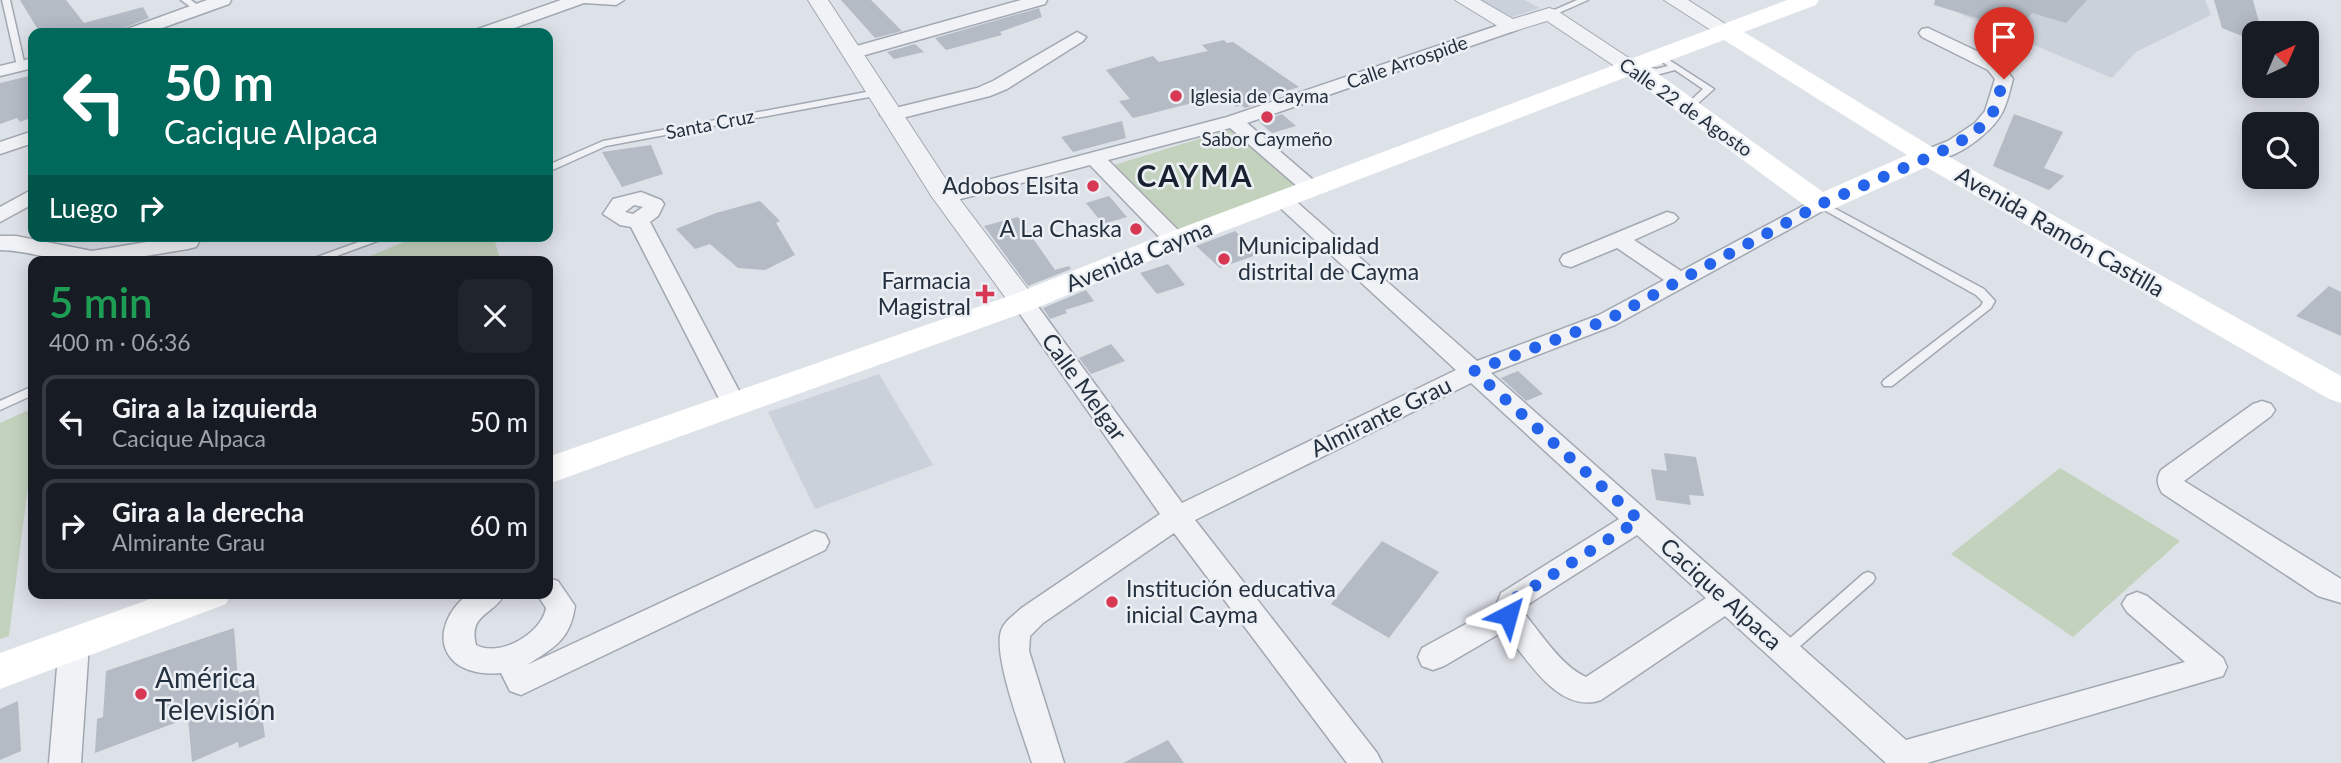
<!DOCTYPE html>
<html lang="es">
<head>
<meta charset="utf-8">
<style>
  body { margin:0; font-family:Lato,sans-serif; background:#20242c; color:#f1f3f6; height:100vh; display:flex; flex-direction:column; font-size:26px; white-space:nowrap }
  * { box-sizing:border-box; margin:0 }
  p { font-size:23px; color:#9ea1a6 }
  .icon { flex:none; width:38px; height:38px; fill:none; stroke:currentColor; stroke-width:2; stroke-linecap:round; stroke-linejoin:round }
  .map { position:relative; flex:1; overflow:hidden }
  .details { position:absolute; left:28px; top:256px; width:525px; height:343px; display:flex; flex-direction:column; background:#171b24; border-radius:14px; box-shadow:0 4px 18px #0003 }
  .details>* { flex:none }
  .banner { position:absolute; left:28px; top:28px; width:525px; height:214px; border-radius:14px; box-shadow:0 4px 18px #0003; background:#00695c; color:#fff; overflow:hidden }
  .needle { width:46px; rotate:44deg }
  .fabs { position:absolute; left:2242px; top:21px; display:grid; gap:14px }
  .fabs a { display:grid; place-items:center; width:77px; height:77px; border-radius:14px; background:#171b24; box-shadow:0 4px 18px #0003; font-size:35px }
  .pin { position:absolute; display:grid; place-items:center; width:60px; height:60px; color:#fff; margin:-72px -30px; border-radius:50% 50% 50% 0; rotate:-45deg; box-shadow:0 0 7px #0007 }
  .pin .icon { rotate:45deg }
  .me { position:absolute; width:77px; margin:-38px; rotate:39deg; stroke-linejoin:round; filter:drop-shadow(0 0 5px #0008) }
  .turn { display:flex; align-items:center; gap:24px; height:147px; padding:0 21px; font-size:32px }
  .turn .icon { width:91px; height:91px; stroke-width:2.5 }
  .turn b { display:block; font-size:49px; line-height:60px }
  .then { display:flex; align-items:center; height:66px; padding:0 21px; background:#0003; gap:14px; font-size:26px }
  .round { display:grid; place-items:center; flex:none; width:74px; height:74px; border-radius:14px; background:#20242c }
  .head { display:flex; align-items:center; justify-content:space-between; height:119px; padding:0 21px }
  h1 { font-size:42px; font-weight:600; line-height:52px; color:#1e9e55 }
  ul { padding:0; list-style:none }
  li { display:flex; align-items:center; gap:21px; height:94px; margin:0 14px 10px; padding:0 7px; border:4px solid #363941; border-radius:14px }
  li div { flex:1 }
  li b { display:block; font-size:26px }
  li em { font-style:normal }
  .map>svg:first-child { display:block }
  .built { fill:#cbd1da }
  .green { fill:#c3d2bd }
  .building { fill:#b4bbc5 }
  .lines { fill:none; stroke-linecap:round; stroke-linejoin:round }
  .service-casing { stroke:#a2a8b2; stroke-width:3 }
  .minor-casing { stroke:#a2a8b2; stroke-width:3 }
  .tertiary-casing { stroke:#a2a8b2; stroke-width:2 }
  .service { fill:#f0f2f6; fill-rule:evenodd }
  .minor { fill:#f0f2f6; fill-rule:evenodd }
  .tertiary { fill:#f0f2f6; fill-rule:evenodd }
  .secondary { fill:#fff; fill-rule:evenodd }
  .route { stroke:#2563eb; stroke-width:12; stroke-dasharray:0 21.6 }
  .poi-dot { fill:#d73854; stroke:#ecf0f5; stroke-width:2.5 }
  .labels { text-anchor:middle; stroke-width:5; stroke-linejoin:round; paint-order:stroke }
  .far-street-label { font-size:19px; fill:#25303f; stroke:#ecf0f5 }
  .far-poi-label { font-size:19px; fill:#25303f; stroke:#ecf0f5; text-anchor:start }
  .poi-label { font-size:23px; fill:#25303f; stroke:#ecf0f5; text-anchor:end }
  .street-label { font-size:23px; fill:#25303f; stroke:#ecf0f5 }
  .near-poi-label { font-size:28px; fill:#25303f; stroke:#ecf0f5; text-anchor:start }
  .district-label { font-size:30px; font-weight:bold; letter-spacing:2px; fill:#182130; stroke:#ecf0f5 }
</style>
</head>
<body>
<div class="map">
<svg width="2341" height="763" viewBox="0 0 2341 763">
  <rect width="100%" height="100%" fill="#dde1e8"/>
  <path class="built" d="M1474 0H1525L1540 8 1507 19Z
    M1935 0H2205L2211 15 2136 52 2112 78 1963 15Z
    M879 374 933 465 815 509 768 412Z"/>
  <path class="green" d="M1231 129 1299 188 1177 230 1114 165Z
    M419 236H493L501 261H366L365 258Z
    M33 408V447L9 636 0 639V423Z
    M2060 468 2180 541 2073 637 1951 554Z"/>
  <path class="building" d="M20 0H66L84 23 143 7 149 18 126 27 121 33H40Z
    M841 0H871L902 31 875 38Z
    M1935 0H2087L2066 23 2032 13 2017 30 1934 5Z
    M2214 0H2253L2261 30 2247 38 2222 28Z
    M1039 8 1042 17 1000 32 1002 35 946 50 935 38Z
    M1224 40 1227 43 1233 42 1299 87 1264 98 1267 101 1245 108 1241 105 1236 107 1224 95 1133 118 1119 101 1130 99 1106 70 1153 56 1159 62 1208 51 1202 45Z
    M915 44 924 52 894 59 887 52Z
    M33 75V117L20 122 17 118 0 124V83Z
    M1282 114 1296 126 1272 133 1259 122Z
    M2014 114 2063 132 2044 168 2064 176 2049 190 1993 166Z
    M1122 121 1126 138 1073 152 1061 137Z
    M651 145 663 174 622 187 602 152Z
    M1109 196 1127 217 1103 224 1086 203Z
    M760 201 780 221 776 223 795 255 765 270 738 268 710 244 695 249 676 229 716 213Z
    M1018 217 1055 270 1069 266 1071 269 1028 286 984 226Z
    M1235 231 1259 254 1220 268 1196 246Z
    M1168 264 1185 285 1157 294 1140 273Z
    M2329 286 2341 292V336L2296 316Z
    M1086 290 1094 301 1065 310 1067 313 1050 319 1043 308Z
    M1111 344 1125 361 1091 374 1079 358Z
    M1518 371 1543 394 1526 401 1501 378Z
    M1664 453 1696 457 1704 496 1689 495 1691 505 1656 500 1651 469 1667 471Z
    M1382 541 1439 572 1389 638 1331 604Z
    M234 628 239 693 258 685 265 737 239 748 238 742 192 762 188 718 95 753 97 719 103 717 106 671Z
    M18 701 21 751 0 760V709Z
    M1168 740 1184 763H1123Z"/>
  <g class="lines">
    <g class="service-casing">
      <path id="service" d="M2 0H10L25 66 24 68H18L17 66Z
        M181 0H191L203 9 196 11Z
        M1577 0H1588L1552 16 1545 14Z
        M1660 54 1714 89 1696 105H1690V101L1703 89 1675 70 1656 75 1636 67 1641 64 1656 69 1668 66 1656 57Z
        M877 90 880 91V95L606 146 548 172V165L603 141Z
        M1821 201 1984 289 1995 301 1991 308 1892 386H1884L1882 383 1884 380 1981 306 1983 302 1976 295 1817 206 1816 204Z
        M375 236H391L323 261H306Z
        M33 386V395L0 410V401Z
        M1868 572 1873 574 1875 578 1873 582 1790 655 1785 657 1780 655 1777 651 1780 647 1863 574Z"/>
    </g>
    <g class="minor-casing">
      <path id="minor" d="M207 0H231L229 4 148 33H124L127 29Z
        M561 0H624L616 5 584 3 500 33H475L478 29Z
        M1021 0H1047L1045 4 858 57H846L843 53 846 49Z
        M1511 21 1520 26 1517 30 1247 123 1319 185 1322 189 1319 193H1305L1230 128 1108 160 1183 235 1186 240 1183 245H1167L1090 165 945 203 938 201 935 197 938 193 1227 117Z
        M1928 28 2000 62 2013 79C2010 89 2008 101 2003 111 1992 135 1946 167 1920 160L1917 156 1920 152 1948 141 1975 123 1985 111 1995 79 1988 70 1922 37 1919 33 1922 29Z
        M1077 32 1086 37 1083 41 1007 89 990 96 890 121 880 115 883 111 977 88 993 81Z
        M33 58V68L0 76V66Z
        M33 131V143L0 154V142Z
        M33 189V204L0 222V207Z
        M641 192 661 200 664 204 658 216 650 222 746 404 743 410 734 413 725 410 631 227 620 225 603 214 613 199ZM634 205 643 207 633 214 625 212Z
        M1283 194 1290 196 1477 361 1599 315 1664 280 1617 248 1571 267 1563 265 1560 260 1563 255 1667 212 1674 214 1678 218 1674 222 1634 240 1681 271 1814 200H1828L1831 204 1828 208 1615 325 1491 373 1906 740 2185 662 2127 612 2122 604 2127 596 2137 592 2147 596 2223 658 2227 667 2223 676 1927 763H1886L1725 616 1601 700C1559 715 1527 659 1504 631L1444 666 1433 670 1422 666 1418 657 1422 648 1495 608 1501 593 1619 519 1471 383 1195 520 1377 753 1382 763H1347L1174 533 1043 623 1030 636 1029 651 1064 763H1032C1023 734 993 657 1001 631 1004 621 1015 614 1023 607L1160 514 1015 307 1012 302 1015 297 1023 295 1031 297 1182 503 1456 370 1276 204 1273 200 1276 196ZM1637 535 1706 598 1586 677C1561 666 1541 633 1523 612L1524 607Z
        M0 236H16L92 251 183 236 196 237 199 242 196 247 188 249C150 255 113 263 75 261 50 260 26 250 0 250Z
        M2262 401 2271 404 2275 410 2271 416 2184 481 2341 579V603L2318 596 2162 493C2157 484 2156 479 2161 470L2253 404Z
        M815 531 825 534 829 542 825 550 521 695 510 691 501 673C441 679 424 630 469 593H505C494 616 468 613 476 645 500 658 542 633 546 608L536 593H548V578L558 581 575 606C570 641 553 648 527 665Z
        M74 632 85 635 89 644 81 763H49L59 644 63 635Z"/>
    </g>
    <g class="tertiary-casing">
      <path id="tertiary" d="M808 0H828L955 193 1033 296 1037 302 1033 308 1023 311 1013 308 932 197Z
        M1455 0H1480L1513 19 1549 8 1556 10 1644 68 1641 73H1625L1547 21 1511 32 1504 30Z
        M1664 0H1688L1738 32 1734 36H1720Z"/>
    </g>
    <use href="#service" class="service"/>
    <use href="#minor" class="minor"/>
    <use href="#tertiary" class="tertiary"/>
    <path class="secondary" d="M1787 0H1819L1816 5 1744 32 1937 150 2341 376V403L2329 399 1926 167 1831 210 1821 212 1811 210 1629 76 1185 246 1034 309 548 484V457L1012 295 1165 234ZM1724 40 1907 155 1823 192 1650 68Z
      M167 593H231L226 604 0 689V653Z"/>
  </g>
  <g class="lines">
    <path class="route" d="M1508 615 1511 601 1639 520 1474 371 1607 320 1821 204 1938 153 1974 134 1993 112 2004 79"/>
  </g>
  <g class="poi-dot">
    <circle cx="1176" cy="96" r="7"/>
    <circle cx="1267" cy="117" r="7"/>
    <circle cx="1093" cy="186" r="7"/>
    <circle cx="1136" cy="229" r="7"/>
    <circle cx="1224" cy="259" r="7"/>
    <path d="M981.5 283.5h7v7h7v7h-7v7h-7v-7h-7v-7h7z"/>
    <circle cx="1112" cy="602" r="7"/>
    <circle cx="141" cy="694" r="7"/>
  </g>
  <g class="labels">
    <g class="far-street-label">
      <text transform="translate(1407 62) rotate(-19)" y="7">Calle Arrospide</text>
      <text transform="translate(1686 107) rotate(35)" y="7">Calle 22 de Agosto</text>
      <text transform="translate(710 124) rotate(-11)" y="7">Santa Cruz</text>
    </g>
    <g class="far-poi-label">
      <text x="1190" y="103">Iglesia de Cayma</text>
      <text x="1267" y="146" text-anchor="middle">Sabor Caymeño</text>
    </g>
    <g class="poi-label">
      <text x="1079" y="194">Adobos Elsita</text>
      <text x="1122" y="237">A La Chaska</text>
      <text x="1238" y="254" text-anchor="start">Municipalidad<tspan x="1238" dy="26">distrital de Cayma</tspan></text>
      <text x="971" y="289">Farmacia<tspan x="971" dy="26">Magistral</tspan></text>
      <text x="1126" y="597" text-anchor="start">Institución educativa<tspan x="1126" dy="26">inicial Cayma</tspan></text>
    </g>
    <g class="street-label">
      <text transform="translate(2060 232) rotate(30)" y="8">Avenida Ramón Castilla</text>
      <text transform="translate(1139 256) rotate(-22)" y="8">Avenida Cayma</text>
      <text transform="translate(1084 387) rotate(54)" y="8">Calle Melgar</text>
      <text transform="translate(1381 417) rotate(-26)" y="8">Almirante Grau</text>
      <text transform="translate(1721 594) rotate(42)" y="8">Cacique Alpaca</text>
    </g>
    <g class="near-poi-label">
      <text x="155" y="688">América<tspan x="155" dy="32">Televisión</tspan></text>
    </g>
    <g class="district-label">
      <text x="1195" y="187">CAYMA</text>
    </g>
  </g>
</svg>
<div class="fabs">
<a><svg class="needle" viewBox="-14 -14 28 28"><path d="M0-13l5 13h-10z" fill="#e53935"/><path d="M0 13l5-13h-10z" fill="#9ea1a6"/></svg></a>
<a><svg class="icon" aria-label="search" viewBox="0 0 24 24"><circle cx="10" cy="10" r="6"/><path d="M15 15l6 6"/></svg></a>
</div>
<div class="pin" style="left:2004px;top:79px;background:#d93025"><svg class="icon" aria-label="arrive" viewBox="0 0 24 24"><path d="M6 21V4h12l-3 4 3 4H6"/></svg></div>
<svg class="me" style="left:1508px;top:615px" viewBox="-20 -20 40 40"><path d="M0-17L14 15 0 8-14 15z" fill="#2563eb" stroke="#fff" stroke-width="4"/></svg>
<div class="banner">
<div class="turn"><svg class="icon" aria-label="left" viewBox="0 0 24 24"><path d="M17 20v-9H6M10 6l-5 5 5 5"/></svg><div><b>50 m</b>Cacique Alpaca</div></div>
<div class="then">Luego<svg class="icon" aria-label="right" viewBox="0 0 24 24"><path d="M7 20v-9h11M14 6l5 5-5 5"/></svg></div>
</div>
<section class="details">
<div class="head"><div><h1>5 min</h1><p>400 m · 06:36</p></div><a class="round"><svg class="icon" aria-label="close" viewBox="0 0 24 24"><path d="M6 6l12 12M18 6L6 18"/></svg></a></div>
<ul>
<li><svg class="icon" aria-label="left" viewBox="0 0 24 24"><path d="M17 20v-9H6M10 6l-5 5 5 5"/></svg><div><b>Gira a la izquierda</b><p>Cacique Alpaca</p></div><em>50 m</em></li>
<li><svg class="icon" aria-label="right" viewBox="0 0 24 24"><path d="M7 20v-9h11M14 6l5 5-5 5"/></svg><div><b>Gira a la derecha</b><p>Almirante Grau</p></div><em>60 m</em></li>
</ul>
</section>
</div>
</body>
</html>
